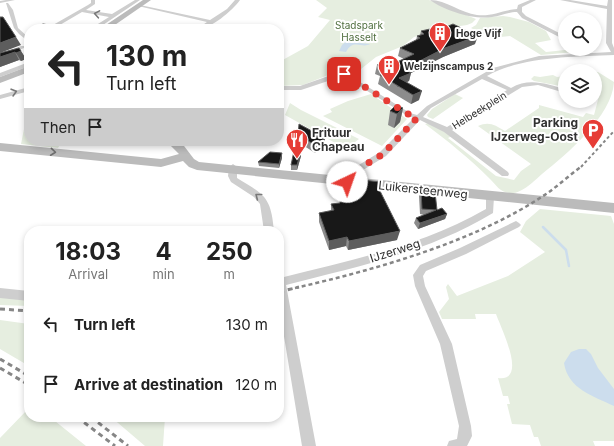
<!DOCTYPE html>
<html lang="en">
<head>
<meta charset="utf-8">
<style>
  body { margin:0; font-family:Inter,sans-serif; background:#f2f2f2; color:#222; height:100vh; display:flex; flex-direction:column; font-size:15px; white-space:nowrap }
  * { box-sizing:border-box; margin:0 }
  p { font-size:13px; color:#767676 }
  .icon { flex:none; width:22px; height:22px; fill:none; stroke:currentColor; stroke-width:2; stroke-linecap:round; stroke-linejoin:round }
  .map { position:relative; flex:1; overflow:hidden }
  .drawer { position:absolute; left:24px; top:226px; width:260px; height:196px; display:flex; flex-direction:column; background:#fff; border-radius:16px; box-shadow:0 2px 6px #0003 }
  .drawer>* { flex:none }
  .guide { position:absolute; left:24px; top:24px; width:260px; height:122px; border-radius:16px; box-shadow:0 2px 6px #0003; background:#fff; color:#222; overflow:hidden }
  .fabs { position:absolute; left:558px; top:12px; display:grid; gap:8px }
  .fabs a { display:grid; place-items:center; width:44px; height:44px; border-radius:50%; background:#fff; box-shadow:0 2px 6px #0003; font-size:20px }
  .pin { position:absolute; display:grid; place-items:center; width:34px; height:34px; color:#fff; margin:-17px; border-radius:8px; box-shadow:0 2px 6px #0006 }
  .me { position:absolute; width:44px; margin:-22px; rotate:42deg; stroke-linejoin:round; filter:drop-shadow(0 0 3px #0008) }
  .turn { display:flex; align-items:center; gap:14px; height:84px; padding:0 16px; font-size:18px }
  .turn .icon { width:52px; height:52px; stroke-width:2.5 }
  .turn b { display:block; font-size:28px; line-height:34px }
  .then { display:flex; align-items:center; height:38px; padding:0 16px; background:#0003; gap:8px; font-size:15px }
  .eta { display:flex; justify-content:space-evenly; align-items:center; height:68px; text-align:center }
  .eta b { font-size:24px; font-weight:700; line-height:28px }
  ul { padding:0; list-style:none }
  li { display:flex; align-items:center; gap:12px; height:60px; padding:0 16px }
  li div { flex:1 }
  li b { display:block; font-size:15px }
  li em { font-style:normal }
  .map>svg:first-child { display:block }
  .green { fill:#e6eee0 }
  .water { fill:#ccdded }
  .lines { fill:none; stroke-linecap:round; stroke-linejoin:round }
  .stream { stroke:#ccdded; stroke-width:2.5 }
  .pedestrian { fill:#cecece; fill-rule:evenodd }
  .minor { fill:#cecece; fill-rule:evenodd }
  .secondary { fill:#bbb; fill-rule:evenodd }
  .rail-far2 { stroke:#868686; stroke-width:2; stroke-dasharray:3 2.5; stroke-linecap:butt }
  .rail-far1 { stroke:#868686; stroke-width:2.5; stroke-dasharray:4 3; stroke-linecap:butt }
  .rail { stroke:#868686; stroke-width:3; stroke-dasharray:5 4; stroke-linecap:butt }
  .wall { fill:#8c8c8c }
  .shaded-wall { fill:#5d5d5d }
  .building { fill:#181818; stroke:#5d5d5d }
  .oneway { stroke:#787878 }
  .oneway2 { stroke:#6f6f6f }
  .route { stroke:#e63c35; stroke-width:7; stroke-dasharray:0 12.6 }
  .labels { text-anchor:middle; stroke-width:4; stroke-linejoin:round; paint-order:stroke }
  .far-park-label { font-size:10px; fill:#4f6e3e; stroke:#fff }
  .far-poi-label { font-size:10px; font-weight:bold; fill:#313131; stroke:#fff; text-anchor:start }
  .far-street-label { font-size:10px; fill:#313131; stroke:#fff }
  .poi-label { font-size:12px; font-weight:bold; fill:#313131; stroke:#fff; text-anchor:end }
  .street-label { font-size:12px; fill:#313131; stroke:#fff }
</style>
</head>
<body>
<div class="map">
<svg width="614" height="446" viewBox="0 0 614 446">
  <rect width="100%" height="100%" fill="#fff"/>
  <path class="green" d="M316 0H429L476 19 472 23 467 25 447 28 414 37 403 46 376 57 361 69 352 74 336 72 303 85 279 86V62L308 46 330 20 318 17 327 8Z
    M503 16 510 17 529 22 546 31 551 40 535 43 546 52 575 49V52L541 55 510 36 491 38 471 28 476 25 480 18Z
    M595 72H598L614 82C612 116 567 154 542 174 534 181 521 195 509 193 500 192 496 185 490 179 470 159 448 141 425 124L429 123 452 136 448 138 496 176 514 180 521 171 531 164 478 126C489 121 495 125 505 131L539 108V105L583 117 586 113 594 115 599 96 595 94Z
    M553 75 557 77 565 76V87L534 81 531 79 534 76 540 77Z
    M371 94 407 119 382 146 323 116 332 112 330 109 348 101Z
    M455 94 463 98 433 119 428 117 427 115 432 109Z
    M290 103 301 110 359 139 346 149 285 115Z
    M29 104V141H62L58 148 21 144Z
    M540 209 611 216 614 224V441H593L595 446H541L538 437H534L530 425 512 424 507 404H510L508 396H503L498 378C529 382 500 326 496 314H475L476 319H442L439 312 449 299 446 287 448 284 457 296 508 276 545 252 520 232 526 221Z
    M0 297 29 299V306L0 305Z
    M0 320 29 324V366L0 349Z
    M27 410 29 411V417H50L86 446H0V438Z
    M111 417H165L163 446H145Z"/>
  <path class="water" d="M350 38H355L359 43 370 44C362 49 353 38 346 52L339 51 342 45Z
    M579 349H586L591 354 598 368 614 389V406C593 396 568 389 564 363L571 352Z"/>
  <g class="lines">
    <path class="stream" d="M543 227 566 250 569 266"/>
    <path class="pedestrian" d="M6 0H15L0 3V1Z
      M6 3H8L13 10 18 28 29 38V42L19 34 14 28Z
      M21 46H29V51H27L26 48H24L0 57V54Z"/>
    <path class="minor" d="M91 0H95V4L86 10 112 14 135 0H140L97 29H90L109 17 82 12 53 29H46L88 5 91 3Z
      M235 0H240C232 11 211 29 197 29L207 22 138 6 140 5 210 20 227 9Z
      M430 0C446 0 461 13 477 15 491 17 503 10 517 9L518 5 530 0H536L522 7V12L526 16 565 36V40L522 18 517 12C508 12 501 16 492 17 474 20 445 11 430 0Z
      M560 0H570L607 6 608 0H612V43L614 48V55C573 57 523 56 487 76L511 88C529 77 547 84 565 89V93L538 85 522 87 452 130 508 172 509 174 508 176H502L444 132 420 120 386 156 355 175 350 184H344L343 182 349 171 380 152 414 118 406 115 343 76 301 90H279V86H300L337 73 344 72 410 113 417 115 427 106 493 68 539 56 611 52 606 43 607 9ZM482 79 507 90 447 127 423 117 431 108Z
      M29 39V44L26 42Z
      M29 62V66L0 77V73Z
      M29 87V91L0 99V95Z
      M233 164 237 167V178C265 195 271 197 274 231H264L260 204 254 197 231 182 228 176 229 167Z
      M490 194 494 197 493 213C426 253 359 266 286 285L316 446H302L279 306V272L283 273 284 277C355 259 421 246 486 209V197Z
      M516 221 519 223 521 225 519 227 466 254 426 271 423 276 425 286 452 344 471 426 472 436 467 446H447L449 441 457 439 459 426 440 344 415 286 413 275 420 265 460 248Z
      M0 288 29 291V301L0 298Z"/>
    <path class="secondary" d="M143 0H151L109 29H100Z
      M29 66V72L0 83V77Z
      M168 141 181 142 194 159 199 162 614 203V213L197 170 189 167 183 161 161 167 0 151V143L161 159 179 154 169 144Z"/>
    <path class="rail-far2" d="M581 167 614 131"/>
    <path class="rail-far1" d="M295 288C378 269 478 241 549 192 560 184 571 174 582 166"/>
    <path class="rail" d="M279 292 299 287
      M0 309 29 311
      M0 359 29 376
      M0 368 29 385
      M77 417 115 446
      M91 417 128 446"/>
  </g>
  <path class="wall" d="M421 31 434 32 475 44 443 57 411 73 409 81 406 82 419 100 411 104 378 84 380 76 375 74 377 65 397 62 404 59 398 56 400 48 416 41 417 36 420 35Z
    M19 48 26 59 21 61 19 60 0 67V53Z
    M403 108 400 122 394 128 388 125 390 111Z
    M298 135 325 138 324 146 315 153 298 142Z
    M301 151V156L297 170H291V165Z
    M282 158 279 168 259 166 258 162Z
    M380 191 397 240 348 250 346 246 329 250 319 222V213L331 211V204L340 203Z
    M421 191 437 210 447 214 445 219 418 229 414 223 416 218 424 215 420 214 419 196Z"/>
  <path class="shaded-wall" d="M55 26 56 29H49Z
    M478 36 475 44 443 57 411 73 409 81 397 87 399 78 404 69 445 48Z
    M16 37 21 45 0 53V43Z
    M21 51 26 59 21 61 16 53Z
    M15 52 19 60 0 67V57Z
    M422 91 419 100 411 104 413 95Z
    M403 108 400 122 394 128 397 114Z
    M325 138 324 146 315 153V145Z
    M301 151V156L297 170V165Z
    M282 153V158L279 168V164Z
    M447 214 445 219 418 229 420 223Z
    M400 231 397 240 348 250 349 241Z
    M347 237 346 246 329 250V241Z"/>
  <path class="building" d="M0 17H3L16 37 0 43Z
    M43 24 55 26 49 29H33Z
    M453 24 478 36 445 48 404 69 411 73 399 78 422 91 413 95 380 75 388 72 377 65 391 59 397 62 414 54 400 48 420 38 417 36 424 34 421 31 430 29 434 32Z
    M19 48 21 51 16 53 15 52 0 57V53Z
    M396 105 403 108 397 114 390 111Z
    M299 124 325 138 315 145 298 135Z
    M294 151H301L297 165H291Z
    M270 152 282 153 279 164 258 162Z
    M343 178 381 182 380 191 400 231 349 241 347 237 329 241 319 213 334 210 331 204 340 203Z
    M421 191 435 192 437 210 442 208 447 214 420 223 416 218 436 210 422 209Z"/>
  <defs><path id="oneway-chevron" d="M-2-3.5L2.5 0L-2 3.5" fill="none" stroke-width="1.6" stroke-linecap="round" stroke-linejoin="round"/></defs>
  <g class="oneway">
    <use href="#oneway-chevron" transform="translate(97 14) rotate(-170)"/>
    <use href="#oneway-chevron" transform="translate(14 92) rotate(-16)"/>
    <use href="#oneway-chevron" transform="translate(258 196) rotate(-142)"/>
  </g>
  <use class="oneway2" href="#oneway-chevron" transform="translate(53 152) rotate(6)"/>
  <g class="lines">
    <path class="route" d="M344 74 408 114 417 118 383 154 352 173 347 182"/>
  </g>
  <defs>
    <g id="building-pin" transform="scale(1.15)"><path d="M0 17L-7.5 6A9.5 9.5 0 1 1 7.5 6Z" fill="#e63c35" stroke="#fff"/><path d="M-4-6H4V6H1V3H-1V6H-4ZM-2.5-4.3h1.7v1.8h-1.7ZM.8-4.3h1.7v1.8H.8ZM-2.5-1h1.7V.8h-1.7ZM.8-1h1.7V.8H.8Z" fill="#fff"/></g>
    <g id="parking-pin" transform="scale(1.15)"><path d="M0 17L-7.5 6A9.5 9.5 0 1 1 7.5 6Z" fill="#e63c35" stroke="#fff"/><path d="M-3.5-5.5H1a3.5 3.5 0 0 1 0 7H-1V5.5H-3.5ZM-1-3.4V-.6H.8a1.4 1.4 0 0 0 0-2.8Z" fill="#fff"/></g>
    <g id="restaurant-pin" transform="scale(1.15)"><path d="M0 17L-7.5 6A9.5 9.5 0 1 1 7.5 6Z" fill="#e63c35" stroke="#fff"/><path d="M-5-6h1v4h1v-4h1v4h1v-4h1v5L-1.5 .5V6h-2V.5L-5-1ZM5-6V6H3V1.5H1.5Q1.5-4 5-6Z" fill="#fff"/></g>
  </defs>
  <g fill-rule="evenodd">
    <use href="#building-pin" x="440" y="33"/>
    <use href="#building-pin" x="389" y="66"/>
    <use href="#parking-pin" x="593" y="130"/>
    <use href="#restaurant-pin" x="297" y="140"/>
  </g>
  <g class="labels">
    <g class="far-park-label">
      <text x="359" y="29">Stadspark<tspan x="359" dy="12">Hasselt</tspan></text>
    </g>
    <g class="far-poi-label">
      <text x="456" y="37">Hoge Vijf</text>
      <text x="404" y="70">Welzijnscampus 2</text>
    </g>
    <g class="far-street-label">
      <text transform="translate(479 110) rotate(-32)" y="4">Helbeekplein</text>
    </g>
    <g class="poi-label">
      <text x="578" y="127">Parking<tspan x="578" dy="14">IJzerweg-Oost</tspan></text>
      <text x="312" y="137" text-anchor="start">Frituur<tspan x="312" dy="14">Chapeau</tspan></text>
    </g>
    <g class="street-label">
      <text transform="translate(423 190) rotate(6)" y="4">Luikersteenweg</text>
      <text transform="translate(395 251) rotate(-18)" y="4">IJzerweg</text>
    </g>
  </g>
</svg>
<div class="fabs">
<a><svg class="icon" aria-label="search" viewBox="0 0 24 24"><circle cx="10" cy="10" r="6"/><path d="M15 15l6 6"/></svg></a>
<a><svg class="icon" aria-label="layers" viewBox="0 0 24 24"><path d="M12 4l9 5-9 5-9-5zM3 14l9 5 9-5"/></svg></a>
</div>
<div class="pin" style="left:344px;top:74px;background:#d93025"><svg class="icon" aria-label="arrive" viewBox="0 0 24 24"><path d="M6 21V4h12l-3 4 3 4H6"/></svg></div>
<svg class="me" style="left:347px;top:182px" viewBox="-20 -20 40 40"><circle r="19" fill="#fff"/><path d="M0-13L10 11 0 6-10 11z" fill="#e63c35"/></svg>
<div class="guide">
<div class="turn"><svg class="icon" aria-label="left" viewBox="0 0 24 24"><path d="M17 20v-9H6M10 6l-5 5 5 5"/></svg><div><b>130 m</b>Turn left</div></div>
<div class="then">Then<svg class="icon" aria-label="arrive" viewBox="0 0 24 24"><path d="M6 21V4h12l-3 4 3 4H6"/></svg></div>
</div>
<section class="drawer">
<div class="eta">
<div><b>18:03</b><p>Arrival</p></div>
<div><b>4</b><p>min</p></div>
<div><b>250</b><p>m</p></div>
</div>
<ul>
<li><svg class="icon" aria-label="left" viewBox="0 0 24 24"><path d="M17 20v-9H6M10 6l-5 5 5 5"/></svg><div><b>Turn left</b></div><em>130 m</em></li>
<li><svg class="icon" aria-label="arrive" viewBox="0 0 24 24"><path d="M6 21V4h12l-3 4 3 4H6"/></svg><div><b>Arrive at destination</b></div><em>120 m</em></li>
</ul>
</section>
</div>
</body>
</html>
